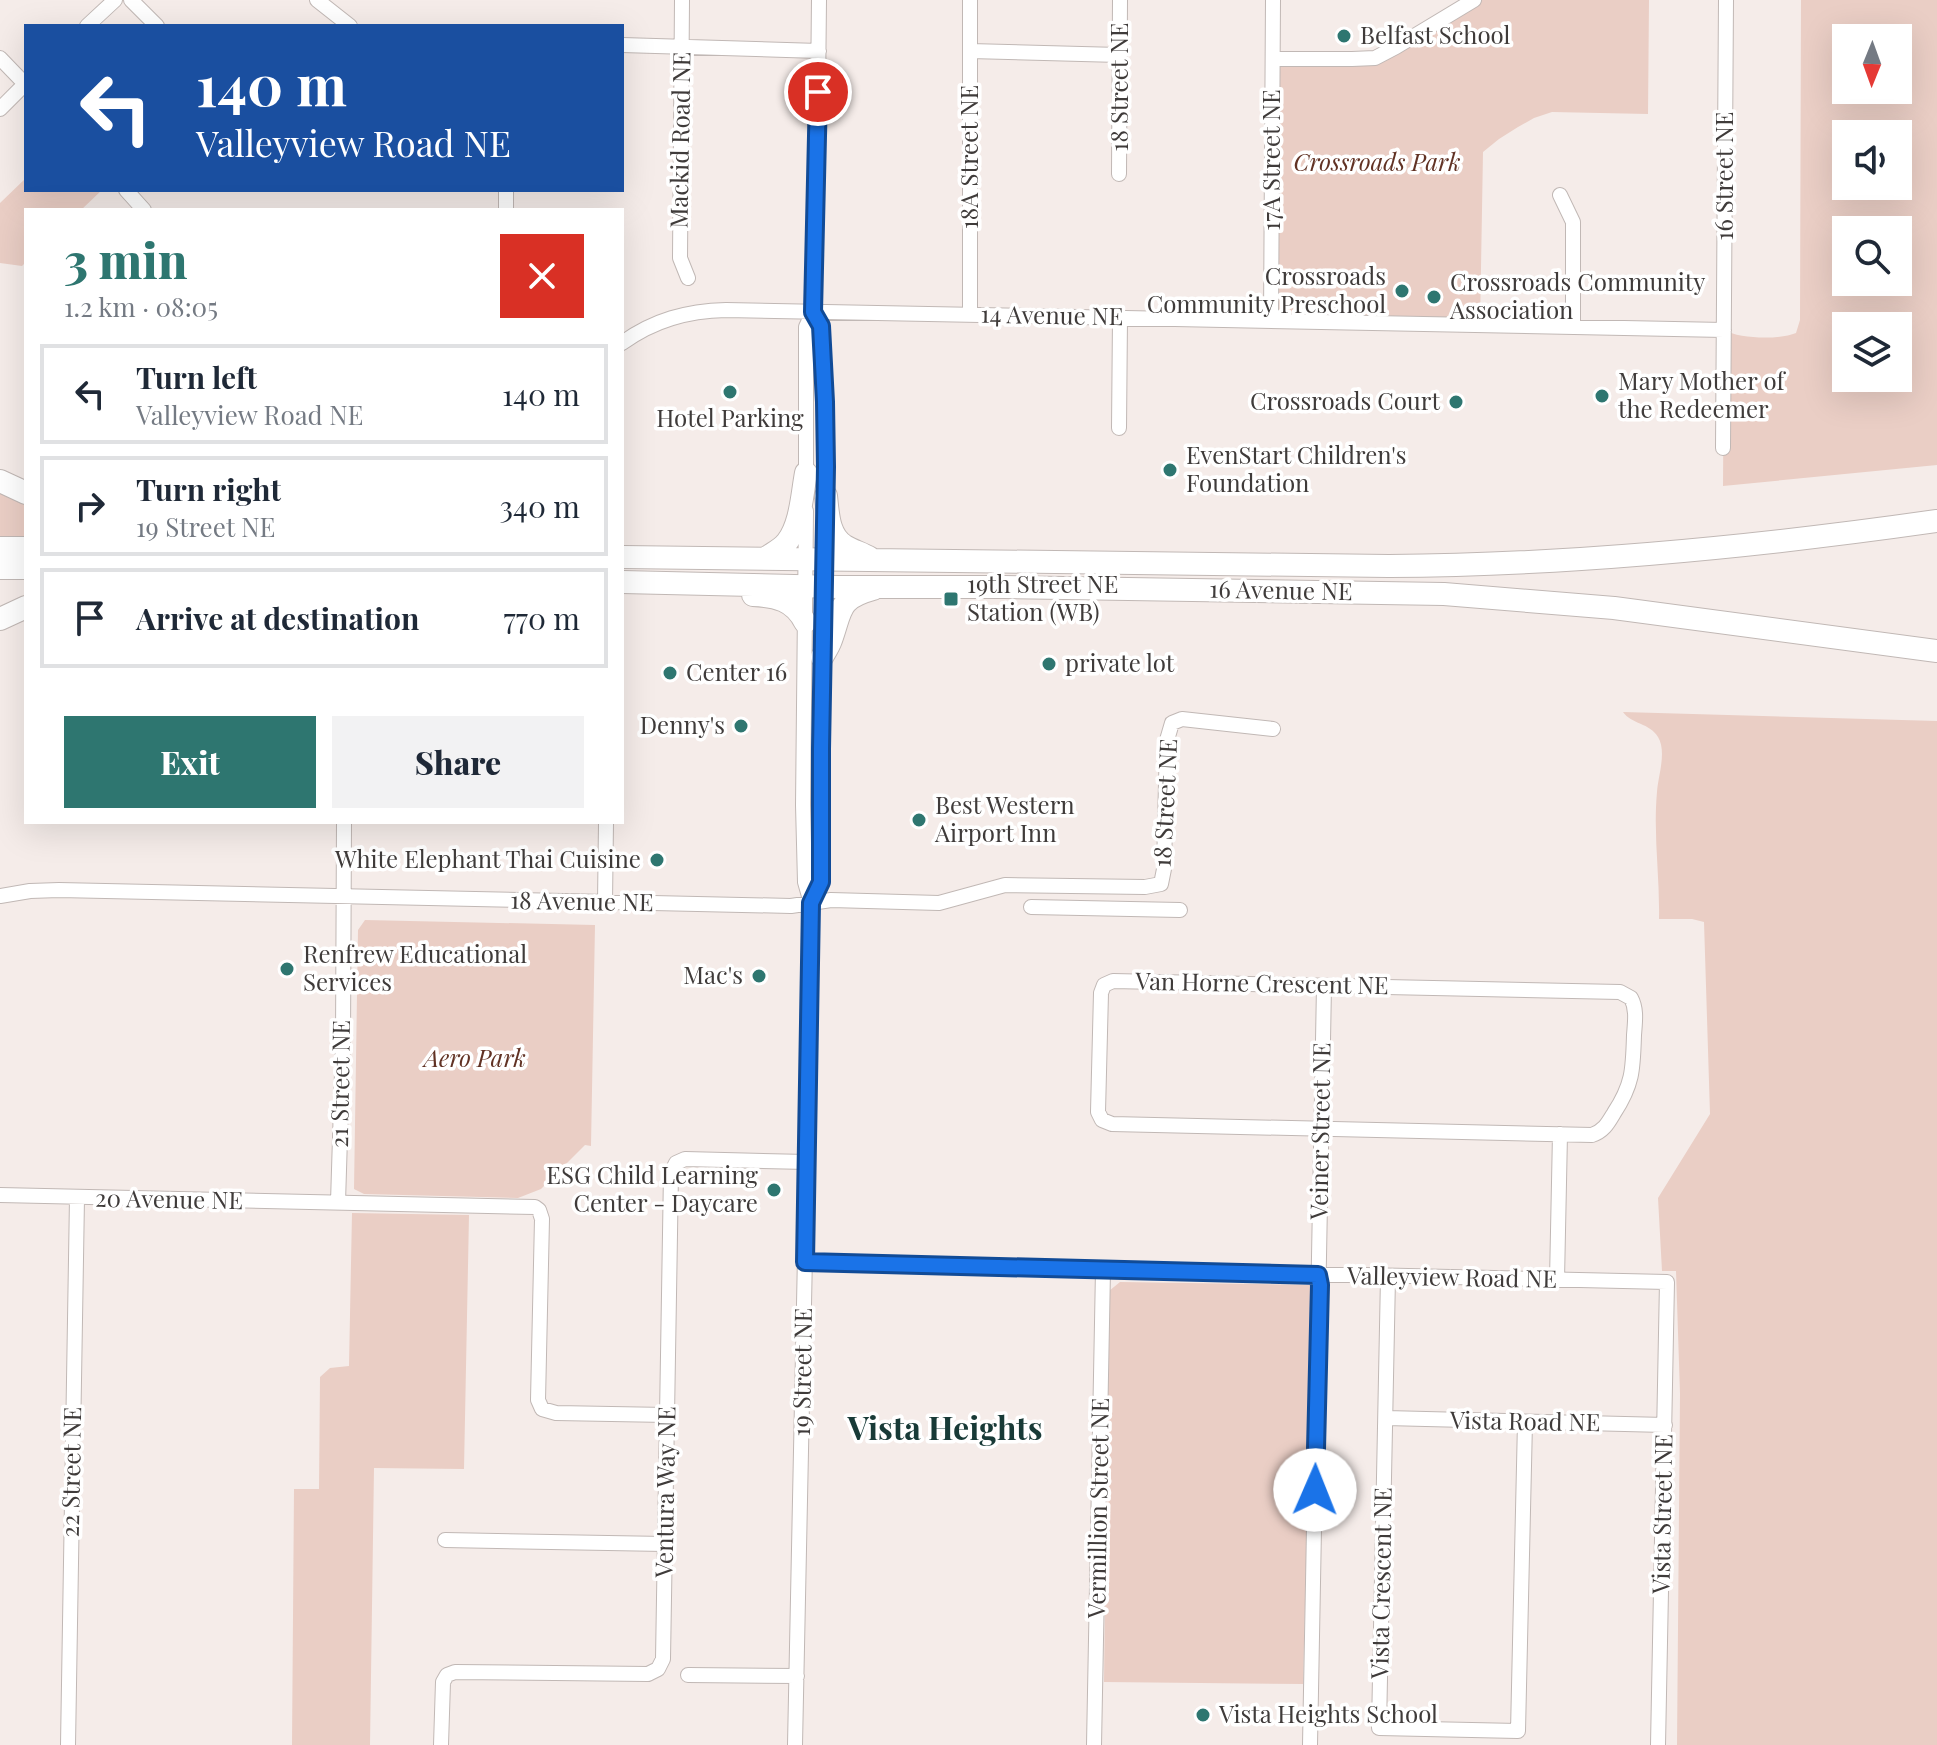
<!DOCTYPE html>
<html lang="en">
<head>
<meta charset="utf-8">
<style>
  body { margin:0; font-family:"Playfair Display",serif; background:#f2f2f3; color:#1f2937; height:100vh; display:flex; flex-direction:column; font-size:30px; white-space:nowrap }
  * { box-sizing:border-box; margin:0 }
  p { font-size:26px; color:#747a83 }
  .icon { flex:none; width:44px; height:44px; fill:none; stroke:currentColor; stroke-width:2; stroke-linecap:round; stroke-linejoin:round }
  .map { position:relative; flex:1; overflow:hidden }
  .sheet { position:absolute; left:24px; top:208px; width:600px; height:616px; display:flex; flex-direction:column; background:#fff; border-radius:0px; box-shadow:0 8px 32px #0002 }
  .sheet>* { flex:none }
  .banner { position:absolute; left:24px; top:24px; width:600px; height:168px; border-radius:0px; box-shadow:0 8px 32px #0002; background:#1a4fa0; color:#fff; overflow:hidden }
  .needle { width:52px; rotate:181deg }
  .buttons { position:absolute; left:1832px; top:24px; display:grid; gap:16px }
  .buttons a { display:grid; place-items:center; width:80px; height:80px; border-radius:0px; background:#fff; box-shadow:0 8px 32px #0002; font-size:40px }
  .pin { position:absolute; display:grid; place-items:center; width:68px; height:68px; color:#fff; margin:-34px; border:4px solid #fff; border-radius:50%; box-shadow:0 2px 8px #0007 }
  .me { position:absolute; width:88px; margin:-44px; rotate:1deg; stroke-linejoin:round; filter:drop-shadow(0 0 6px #0008) }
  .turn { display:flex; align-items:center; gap:28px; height:168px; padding:0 40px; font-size:36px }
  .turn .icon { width:104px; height:104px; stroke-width:2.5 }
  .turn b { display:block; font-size:56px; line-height:68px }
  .round { display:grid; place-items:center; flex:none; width:84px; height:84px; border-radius:0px; background:#f2f2f3 }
  .overview { display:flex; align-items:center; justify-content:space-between; height:136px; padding:0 40px }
  h1 { font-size:48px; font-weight:800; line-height:60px; color:#2e7670 }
  .button { display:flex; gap:16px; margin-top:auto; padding:16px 40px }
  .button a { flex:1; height:92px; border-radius:0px; background:#2e7670; color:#fff; font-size:32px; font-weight:800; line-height:92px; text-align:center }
  .button a+a { background:#f2f2f3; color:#1f2937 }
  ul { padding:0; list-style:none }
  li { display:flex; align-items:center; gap:24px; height:100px; margin:0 16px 12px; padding:0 24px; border:4px solid #e0e1e3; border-radius:0px }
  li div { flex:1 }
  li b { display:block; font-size:30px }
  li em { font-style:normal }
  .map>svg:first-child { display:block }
  .green { fill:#eacec5; fill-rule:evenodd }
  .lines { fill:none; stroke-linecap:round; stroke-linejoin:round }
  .minor-casing { stroke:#c1b8b5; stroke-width:16 }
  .highway-casing { stroke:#c1b8b5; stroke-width:24 }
  .minor { stroke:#fff; stroke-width:14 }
  .highway { stroke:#fff; stroke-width:22 }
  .route-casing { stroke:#114b97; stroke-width:20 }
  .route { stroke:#1a73e8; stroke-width:14 }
  .poi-dot { fill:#2e7670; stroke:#fff; stroke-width:3 }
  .labels { text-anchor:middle; stroke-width:7; stroke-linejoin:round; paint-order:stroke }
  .poi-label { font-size:24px; fill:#3f3b3a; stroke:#fff; text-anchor:start }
  .street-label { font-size:24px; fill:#3f3b3a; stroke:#fff }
  .park-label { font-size:24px; font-style:italic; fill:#613224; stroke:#fff }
  .district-label { font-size:32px; font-weight:bold; fill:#183a37; stroke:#fff }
</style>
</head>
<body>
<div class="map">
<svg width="1937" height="1745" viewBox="0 0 1937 1745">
  <rect width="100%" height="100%" fill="#f5ece9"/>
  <path class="green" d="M1474 0H1649L1648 114 1552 112 1534 118 1518 127 1499 139 1483 152 1480 326 1271 320 1273 59H1363Z
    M1801 0H1937V465L1723 486 1724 330C1740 339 1779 340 1796 333L1800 320ZM1846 38H1898V90H1846ZM1846 134H1898V186H1846ZM1846 230H1898V282H1846ZM1846 326H1898V378H1846Z
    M26 178V190H102L81 210H26V262L22 266 0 263V203Z
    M0 488 26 500V540H0Z
    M1623 712 1937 721V1745H1677L1680 1394 1676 1271H1662L1658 1198 1710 1114 1704 922 1692 919H1659C1660 877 1653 835 1657 792 1658 776 1667 752 1658 737 1650 723 1631 724 1623 712Z
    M365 920 595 925 591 1146 585 1145 541 1189 518 1198 364 1194 354 1189 358 930Z
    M352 1213 469 1215 464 1469 374 1468 370 1745H292L294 1489H319L320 1377 330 1368 349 1366Z
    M1120 1282 1313 1285 1303 1684 1104 1682 1109 1291Z"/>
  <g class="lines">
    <g class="minor-casing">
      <path id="minor" d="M131 0 157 26
        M317 0 350 26
        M682 0 680 258 688 278
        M970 0V314
        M87 26 115 0
        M622 45 819 51
        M970 51 1119 55
        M0 58 26 85
        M1273 59H1352L1375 58 1396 47 1474 0
        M0 109 26 83
        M1119 174 1120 0
        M126 190 144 210
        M1560 195 1573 222V327
        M506 210V190
        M1271 320 1273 0
        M622 343C654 320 687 311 726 310L1724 330
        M1119 428 1120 318
        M1723 448 1726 0
        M806 482V327L813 312V298L817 187 819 0
        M0 896 30 891 59 890 791 906 831 900 939 903 1005 885 1145 887 1161 884 1164 869 1167 740 1172 723 1182 719 1273 729
        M605 902 606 822
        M811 903 821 882V749L826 439 821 326 813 312
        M1031 907 1180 910
        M1113 981 1620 992 1631 998C1637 1009 1635 1022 1634 1035 1633 1069 1633 1084 1614 1113 1608 1123 1604 1131 1592 1135L1112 1124 1102 1120 1098 1112 1101 993 1104 985Z
        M0 1195 535 1207 539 1210 542 1219 538 1400 542 1409 556 1413 667 1415
        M338 1202 343 1041 344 822
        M805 1262 1667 1282 1658 1745
        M1388 1277 1379 1728 1518 1731 1525 1422
        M1557 1280 1560 1134
        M1386 1418 1665 1425
        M445 1540 665 1544
        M688 1675 797 1676
        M68 1745 77 1198
        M441 1745 443 1682 447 1675 455 1672 648 1674 658 1669 663 1659 671 1173 676 1163 685 1159 807 1162
        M795 1745 811 961V903L805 882 803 805 806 511
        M1094 1745 1103 1270
        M1310 1745 1324 986"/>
    </g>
    <g class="highway-casing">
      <path id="highway" d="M0 481 26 493
        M826 496C828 513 828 536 845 546 853 551 862 553 870 558
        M0 548H26
        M622 557 1389 566C1573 565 1755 547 1937 521
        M766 558C773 553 782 549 787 542 801 524 802 494 806 473
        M0 568H26
        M622 582 838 587H1004L1444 594 1614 608 1937 651
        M753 595C776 596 794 600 805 622
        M0 619 26 607
        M822 657C825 652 829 646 831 640 842 610 837 599 873 589"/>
    </g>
    <use href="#minor" class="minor"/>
    <use href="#highway" class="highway"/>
  </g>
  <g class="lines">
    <g class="route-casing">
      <path id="route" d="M818 92 813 312 821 326 825 402 826 467 821 749V882L811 903 805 1262 1318 1275 1320 1285 1315 1490"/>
    </g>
    <use href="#route" class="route"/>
  </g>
  <g class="poi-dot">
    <circle cx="1344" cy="36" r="8"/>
    <circle cx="1402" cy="291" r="8"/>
    <circle cx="1434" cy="297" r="8"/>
    <circle cx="730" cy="392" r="8"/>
    <circle cx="1602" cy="396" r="8"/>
    <circle cx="1456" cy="402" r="8"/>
    <circle cx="1170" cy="470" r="8"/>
    <rect x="943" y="591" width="16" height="16" rx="4"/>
    <circle cx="1049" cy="664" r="8"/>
    <circle cx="670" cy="673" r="8"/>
    <circle cx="741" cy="726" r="8"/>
    <circle cx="919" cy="820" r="8"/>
    <circle cx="657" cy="860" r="8"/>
    <circle cx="287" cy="969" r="8"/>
    <circle cx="759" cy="976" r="8"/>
    <circle cx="774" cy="1190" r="8"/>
    <circle cx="1203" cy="1715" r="8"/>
  </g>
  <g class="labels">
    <g class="poi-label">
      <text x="1360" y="44">Belfast School</text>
      <text x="1386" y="285" text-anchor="end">Crossroads<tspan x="1386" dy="28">Community Preschool</tspan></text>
      <text x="1450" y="291">Crossroads Community<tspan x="1450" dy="28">Association</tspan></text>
      <text x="1618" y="390">Mary Mother of<tspan x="1618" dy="28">the Redeemer</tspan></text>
      <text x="1440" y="410" text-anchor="end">Crossroads Court</text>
      <text x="730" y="427" text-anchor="middle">Hotel Parking</text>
      <text x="1186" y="464">EvenStart Children's<tspan x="1186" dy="28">Foundation</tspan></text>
      <text x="967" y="593">19th Street NE<tspan x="967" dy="28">Station (WB)</tspan></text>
      <text x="1065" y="672">private lot</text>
      <text x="686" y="681">Center 16</text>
      <text x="725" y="734" text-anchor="end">Denny's</text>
      <text x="935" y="814">Best Western<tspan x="935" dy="28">Airport Inn</tspan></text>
      <text x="641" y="868" text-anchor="end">White Elephant Thai Cuisine</text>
      <text x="303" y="963">Renfrew Educational<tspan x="303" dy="28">Services</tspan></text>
      <text x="743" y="984" text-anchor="end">Mac's</text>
      <text x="758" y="1184" text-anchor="end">ESG Child Learning<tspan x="758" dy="28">Center - Daycare</tspan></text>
      <text x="1219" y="1723">Vista Heights School</text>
    </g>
    <g class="street-label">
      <text transform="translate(1120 87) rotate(-90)" y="8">18 Street NE</text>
      <text transform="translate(681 140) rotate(-89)" y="8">Mackid Road NE</text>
      <text transform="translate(970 157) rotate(-90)" y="8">18A Street NE</text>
      <text transform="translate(1272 160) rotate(-90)" y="8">17A Street NE</text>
      <text transform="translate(1725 176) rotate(-90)" y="8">16 Street NE</text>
      <text transform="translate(1052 316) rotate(1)" y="8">14 Avenue NE</text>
      <text transform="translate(1281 591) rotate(1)" y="8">16 Avenue NE</text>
      <text transform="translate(1166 803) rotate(-87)" y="8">18 Street NE</text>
      <text transform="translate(582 902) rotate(1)" y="8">18 Avenue NE</text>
      <text transform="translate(1262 984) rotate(1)" y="8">Van Horne Crescent NE</text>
      <text transform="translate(341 1084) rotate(-89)" y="8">21 Street NE</text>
      <text transform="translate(1321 1131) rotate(-89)" y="8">Veiner Street NE</text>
      <text transform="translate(169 1200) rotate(1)" y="8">20 Avenue NE</text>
      <text transform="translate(1452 1278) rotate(1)" y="8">Valleyview Road NE</text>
      <text transform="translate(803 1372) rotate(-89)" y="8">19 Street NE</text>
      <text transform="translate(1525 1422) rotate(1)" y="8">Vista Road NE</text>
      <text transform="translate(72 1472) rotate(-89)" y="8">22 Street NE</text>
      <text transform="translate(666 1492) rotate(-89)" y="8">Ventura Way NE</text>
      <text transform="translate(1099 1508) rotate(-89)" y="8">Vermillion Street NE</text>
      <text transform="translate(1663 1514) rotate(-89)" y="8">Vista Street NE</text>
      <text transform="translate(1382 1583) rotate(-89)" y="8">Vista Crescent NE</text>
    </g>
    <g class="park-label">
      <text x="1377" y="171">Crossroads Park</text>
      <text x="475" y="1067">Aero Park</text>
    </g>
    <g class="district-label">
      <text x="945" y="1440">Vista Heights</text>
    </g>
  </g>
</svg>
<div class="buttons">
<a><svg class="needle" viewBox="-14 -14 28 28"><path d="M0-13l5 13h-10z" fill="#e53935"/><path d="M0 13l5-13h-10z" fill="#747a83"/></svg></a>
<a><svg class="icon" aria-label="sound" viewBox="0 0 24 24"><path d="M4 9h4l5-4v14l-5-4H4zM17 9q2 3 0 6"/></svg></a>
<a><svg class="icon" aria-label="search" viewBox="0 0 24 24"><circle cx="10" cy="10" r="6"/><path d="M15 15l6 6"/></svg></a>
<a><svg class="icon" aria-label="layers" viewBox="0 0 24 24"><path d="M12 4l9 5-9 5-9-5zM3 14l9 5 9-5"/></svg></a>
</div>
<div class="pin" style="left:818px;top:92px;background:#d93025"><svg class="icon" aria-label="arrive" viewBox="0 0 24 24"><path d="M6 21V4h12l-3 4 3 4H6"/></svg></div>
<svg class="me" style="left:1315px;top:1490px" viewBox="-20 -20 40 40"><circle r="19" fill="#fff"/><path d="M0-13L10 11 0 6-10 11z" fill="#1a73e8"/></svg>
<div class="banner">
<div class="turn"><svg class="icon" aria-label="left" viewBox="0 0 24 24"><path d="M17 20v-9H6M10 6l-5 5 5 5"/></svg><div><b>140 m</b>Valleyview Road NE</div></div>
</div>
<section class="sheet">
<div class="overview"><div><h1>3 min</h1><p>1.2 km · 08:05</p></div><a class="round" style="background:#d93025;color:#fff"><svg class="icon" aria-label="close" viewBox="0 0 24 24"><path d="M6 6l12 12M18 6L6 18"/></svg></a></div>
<ul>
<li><svg class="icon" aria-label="left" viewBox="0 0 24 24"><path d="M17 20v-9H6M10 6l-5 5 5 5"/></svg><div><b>Turn left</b><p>Valleyview Road NE</p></div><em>140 m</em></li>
<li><svg class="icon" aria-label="right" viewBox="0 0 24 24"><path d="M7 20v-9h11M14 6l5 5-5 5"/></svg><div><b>Turn right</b><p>19 Street NE</p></div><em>340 m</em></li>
<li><svg class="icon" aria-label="arrive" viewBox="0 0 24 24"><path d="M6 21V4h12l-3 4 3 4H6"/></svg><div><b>Arrive at destination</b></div><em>770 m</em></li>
</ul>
<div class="button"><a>Exit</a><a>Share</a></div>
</section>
</div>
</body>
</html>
